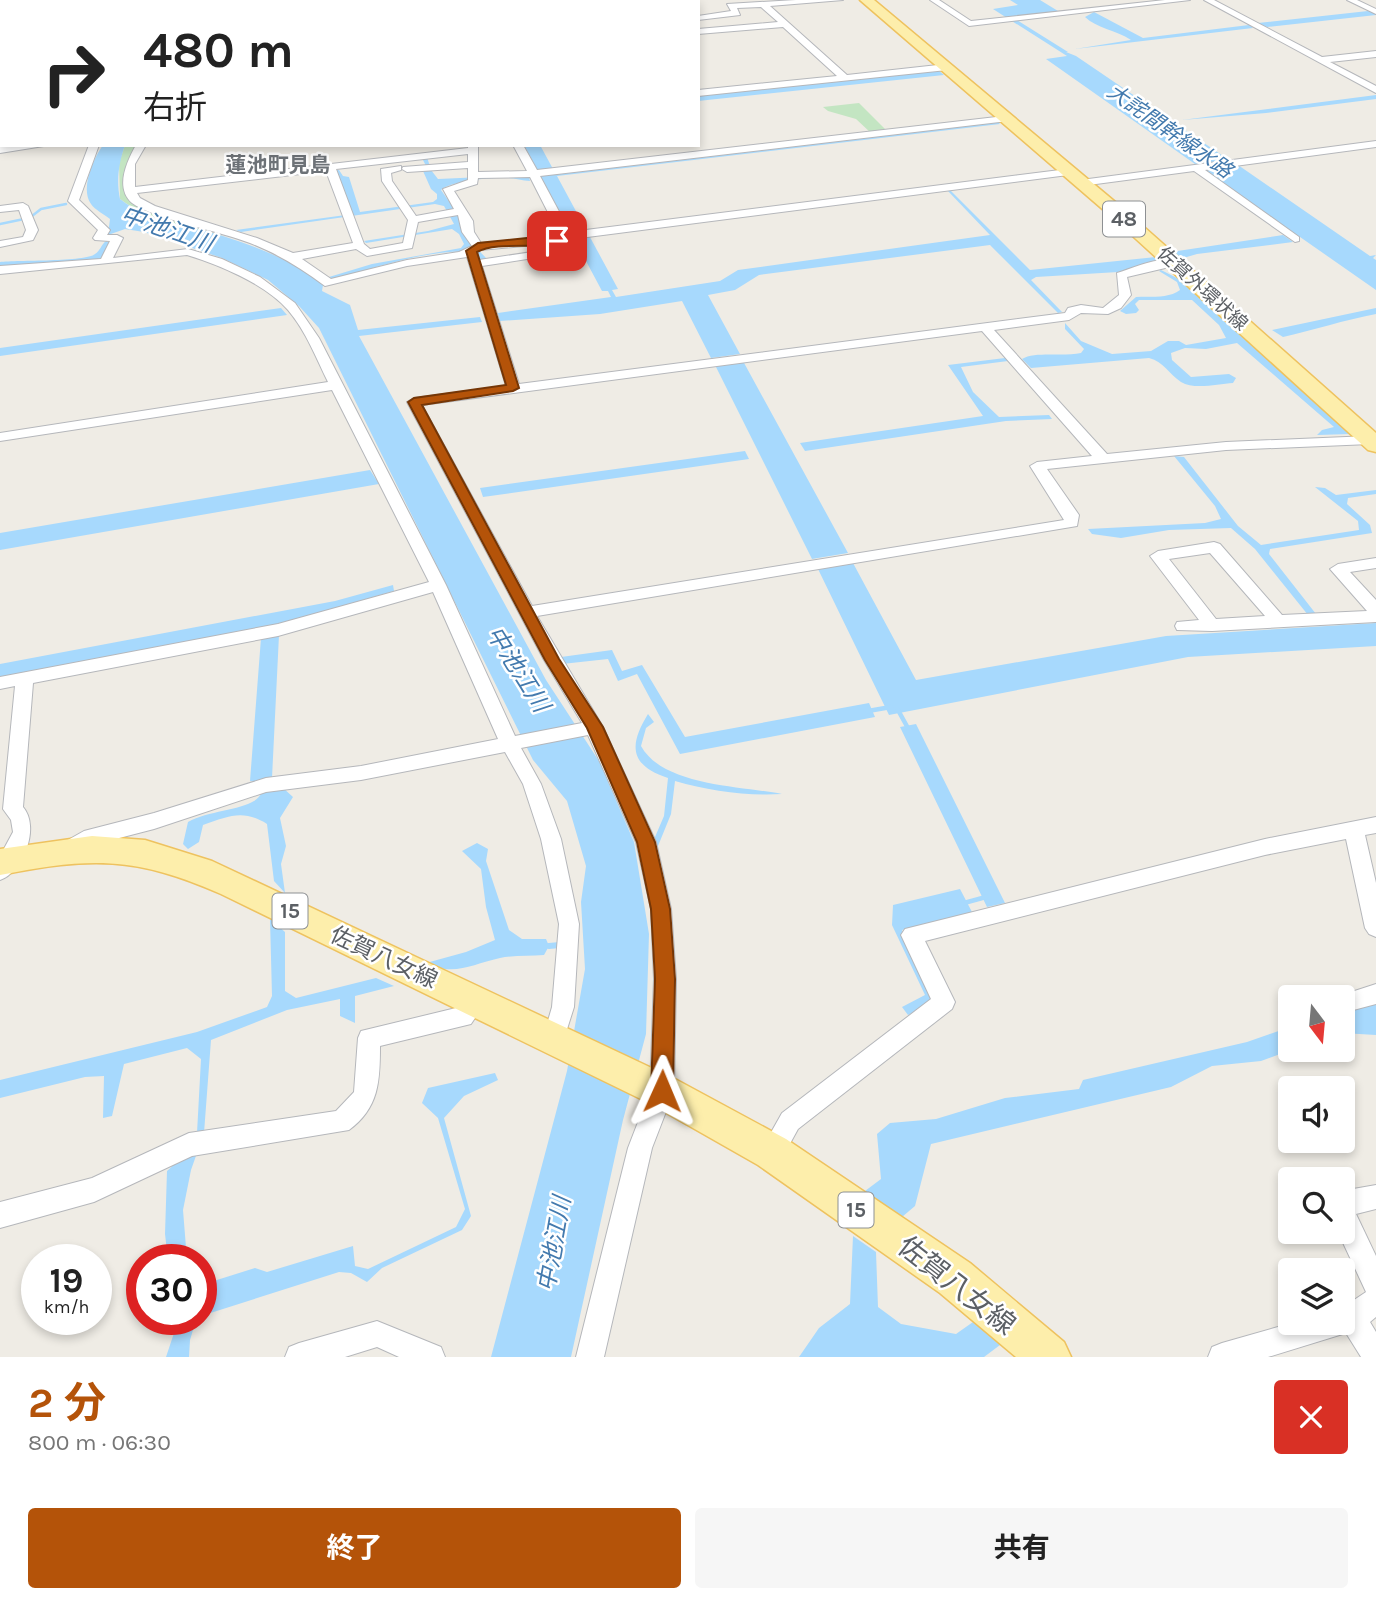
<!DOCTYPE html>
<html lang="ja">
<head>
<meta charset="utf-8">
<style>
  body { margin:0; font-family:Karla,"Noto Sans JP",sans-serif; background:#f6f6f6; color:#222; height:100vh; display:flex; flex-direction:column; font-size:26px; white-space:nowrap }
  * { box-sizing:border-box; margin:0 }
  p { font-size:23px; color:#767676 }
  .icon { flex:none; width:38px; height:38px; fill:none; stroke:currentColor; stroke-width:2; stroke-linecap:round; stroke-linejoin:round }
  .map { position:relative; height:1357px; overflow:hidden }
  .panel { display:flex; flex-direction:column; background:#fff; flex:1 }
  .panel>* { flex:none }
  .top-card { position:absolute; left:0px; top:0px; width:700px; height:147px; box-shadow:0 4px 10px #0003; background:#fff; color:#222; overflow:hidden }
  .needle { width:46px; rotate:164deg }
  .controls { position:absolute; left:1278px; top:985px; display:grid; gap:14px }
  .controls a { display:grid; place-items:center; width:77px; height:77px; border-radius:7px; background:#fff; box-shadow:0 4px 10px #0003; font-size:35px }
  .speed { position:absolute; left:21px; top:1244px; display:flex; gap:14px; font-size:35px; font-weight:700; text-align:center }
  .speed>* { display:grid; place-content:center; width:91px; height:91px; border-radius:50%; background:#fff; box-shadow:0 4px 10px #0003; line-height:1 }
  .speed small { font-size:18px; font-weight:400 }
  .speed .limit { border:10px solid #d22; background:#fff; color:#111 }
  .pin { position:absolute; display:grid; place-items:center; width:60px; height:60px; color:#fff; margin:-30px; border-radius:14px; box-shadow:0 4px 10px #0006 }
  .me { position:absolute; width:77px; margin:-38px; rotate:1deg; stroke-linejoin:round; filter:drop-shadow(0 0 5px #0008) }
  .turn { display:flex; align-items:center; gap:24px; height:147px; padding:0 28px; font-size:32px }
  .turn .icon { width:91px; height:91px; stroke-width:2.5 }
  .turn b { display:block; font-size:49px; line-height:60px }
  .round { display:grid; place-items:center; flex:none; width:74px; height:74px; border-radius:7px; background:#f6f6f6 }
  .headline { display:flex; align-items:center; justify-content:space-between; height:119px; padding:0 28px }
  h1 { font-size:42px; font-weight:700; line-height:52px; color:#b45309 }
  .action { display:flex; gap:14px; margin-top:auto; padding:14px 28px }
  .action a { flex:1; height:80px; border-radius:7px; background:#b45309; color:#fff; font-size:28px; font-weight:700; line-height:80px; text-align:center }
  .action a+a { background:#f6f6f6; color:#222 }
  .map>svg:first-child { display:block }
  .green { fill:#c3e5c2 }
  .water { fill:#a7d9fd }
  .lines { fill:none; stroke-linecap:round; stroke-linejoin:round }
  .stream-far2 { stroke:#a7d9fd; stroke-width:2.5 }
  .stream-far1 { stroke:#a7d9fd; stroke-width:4.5 }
  .stream { stroke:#a7d9fd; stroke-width:6 }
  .minor-casing { stroke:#b5b7bb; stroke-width:2 }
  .primary-casing { stroke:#eec25f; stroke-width:3 }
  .minor { fill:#fff; fill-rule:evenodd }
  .primary { fill:#fdeeab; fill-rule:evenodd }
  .route { fill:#b45309; stroke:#753606; stroke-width:2 }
  .labels { text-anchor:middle; stroke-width:5; stroke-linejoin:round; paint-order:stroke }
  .far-street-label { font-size:19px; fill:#5c6065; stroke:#fff }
  .far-water-label { font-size:21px; font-style:italic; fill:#437aae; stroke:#fff }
  .far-quarter-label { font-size:21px; font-weight:bold; fill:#6d7277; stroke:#fff }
  .shield { fill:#fff; stroke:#8d9093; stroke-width:2 }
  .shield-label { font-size:21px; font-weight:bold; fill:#5c6065 }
  .street-label { font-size:23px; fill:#5c6065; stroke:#fff }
  .water-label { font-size:24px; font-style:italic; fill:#437aae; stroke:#fff }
  .near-street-label { font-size:28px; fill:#5c6065; stroke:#fff }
</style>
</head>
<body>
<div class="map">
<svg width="1376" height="1357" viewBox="0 0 1376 1357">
  <rect width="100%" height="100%" fill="#efece5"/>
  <path class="green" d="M859 103 887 131 871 133 856 119 828 111 823 107Z
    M125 145H136C130 158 121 172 124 187 128 211 204 229 226 237 190 228 149 222 120 199L119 163Z"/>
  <path class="water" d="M1010 0H1040L1058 11 1012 17 1068 52H1066L1076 56 1229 160 1218 161 1225 167 1238 165 1370 256 1376 255 1373 258 1376 260V290L1204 170 1215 168 1207 162 1195 164 1046 59 1067 56 993 9 1018 5Z
    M1368 11 1376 12V15L1267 27 1258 23Z
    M1094 12 1143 38 1249 25 1253 28 1075 49 1131 40C1116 30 1096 28 1085 17Z
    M938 70 944 75 698 101V95Z
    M1376 95V99L1266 113 1182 120Z
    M997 121 1000 124 557 176 618 289 612 290 616 297 720 281 738 270 990 235 947 190H950L1030 270 1156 257 1161 261 1144 263 1139 267 1118 272 1036 277 1031 280 1062 312 1058 313 990 245 759 275 735 290 708 295 740 354 711 358 682 301 600 314 500 321 498 313 611 297 608 291H602L524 145H540L553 169Z
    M103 145H125C119 163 116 179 120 199 150 223 190 225 226 237 260 248 296 262 323 285L322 291 350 305 358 330 480 317 482 322 359 336 546 680 599 761 634 842 649 934 646 1034 623 1120 571 1357H491L567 1071 585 969 581 902 586 866 567 801 533 760 319 328 299 306 268 280 222 258 144 232 125 229 108 235 110 219C104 214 95 210 91 204 80 189 93 159 103 145Z
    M427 157 431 170 438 179 524 175 529 177 530 181C522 181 515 178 507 178 493 177 451 181 441 190L460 217 464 235 487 259 480 260 476 252C428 248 378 268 332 279L329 277 372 264 461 248 464 244 459 234 452 229 366 243 364 241 428 231 454 224 444 206 435 204 241 232 236 230 353 214 336 170H339L343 176 349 177 360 212 433 202 437 199V194L431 189 423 171 426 166 422 158Z
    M1283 235 1293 242 1197 254 1180 259 1171 252Z
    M106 241 110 243 100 259 0 268V262C17 260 86 262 95 254 100 251 101 245 106 241Z
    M1161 270 1177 278 1351 434 1317 435 1322 430 1334 427 1237 343 1206 349 1185 348 1171 353 1172 360 1191 377 1229 374 1236 378 1233 383C1218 384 1194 390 1181 382 1169 374 1164 362 1149 358L1031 368 1022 359C1035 351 1063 357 1081 353L1084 349 1065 329V323L1081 341 1112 354 1151 351 1168 341H1179L1186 345 1226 338 1219 325 1192 300H1139L1135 304 1139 310 1136 313 1126 314 1120 311 1136 297C1150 296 1168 299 1180 290L1177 282 1159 271Z
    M281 308 287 315 0 356V348Z
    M1376 308V314C1344 320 1314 330 1283 337L1272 330Z
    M1005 358 1008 361 961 367 973 392 999 417 1049 415 1052 419 1006 421 805 451 800 443 983 416 948 365Z
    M743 361 848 553 812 559 715 365Z
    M745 451 749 459 483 497 480 488Z
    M1174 456 1184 457 1238 526 1261 545 1359 530 1358 521 1315 487 1325 488 1336 495 1376 490V494L1348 498 1347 504 1370 525 1372 533 1270 549 1269 554 1316 614 1308 615 1255 549 1231 528 1169 530 1121 538 1092 534 1088 529 1205 523 1221 519 1215 506Z
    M370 470 379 484 0 550V533Z
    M853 563 916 680 1166 636 1376 623V646L1188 657 889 715 818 569Z
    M393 585 394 591 272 626 279 635 272 778 293 797 280 818 286 846 281 864 285 893 274 881 267 824C243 809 229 816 203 825L199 842 188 849 183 844 188 822C208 811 240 810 254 801 261 797 264 789 266 782L250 781 261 638 0 677V664L335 601Z
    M612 650 622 671 642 665 685 737 869 703 875 717 680 754 637 674 618 681 608 659 562 664 561 657Z
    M648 714 654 722 646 728 641 746C663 786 741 786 782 794 746 796 709 791 675 781L671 814 658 846 652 844 664 816 668 778C629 765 629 745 648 714Z
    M916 724 1005 903 987 907 900 727Z
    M477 843 488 849 486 861 509 930 522 939H546L549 946 544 955C530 956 514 955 500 958 472 964 454 977 426 963L466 952 495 940 486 907 481 869 462 851Z
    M960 889 972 912 902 930 933 993 934 1002 908 1015 902 1007 925 995 892 925 893 905Z
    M270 919 285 932V991L296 998 376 978 394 986 355 996V1023L340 1016V999L287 1010 211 1040 204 1133 191 1170 183 1210 187 1260H168L165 1234 167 1171 190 1150 197 1133 201 1059 187 1048 124 1064 112 1116 103 1118 104 1076 85 1077 0 1098V1080L197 1032 267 1007 272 996Z
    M1376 1003V1035L1342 1033V1012Z
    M1290 1027 1291 1050 1261 1061 1212 1066 1171 1087 931 1144 915 1206 902 1217 865 1191 881 1179 877 1134 890 1123 936 1119 1005 1098 1079 1089 1083 1080 1247 1042Z
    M495 1073 498 1080 464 1096 444 1118 471 1216 462 1230 382 1268 367 1282 351 1273 339 1272 201 1316V1285L255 1268 267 1272 353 1246 355 1266 368 1269 456 1227 465 1209 438 1118 422 1103 428 1088Z
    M853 1236 876 1252 878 1307 901 1324 956 1334 973 1322 1000 1345 984 1357H799L819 1328 850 1304Z
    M174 1320H196L190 1340 189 1357H166L175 1330Z"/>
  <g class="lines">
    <path class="stream-far2" d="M32 216 41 209 66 204
      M0 224 24 219"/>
    <path class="stream-far1" d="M898 710 909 730
      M868 711 891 707
      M964 903 986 897"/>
    <path class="stream" d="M549 946 560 945"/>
    <g class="minor-casing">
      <path id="minor" d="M401 0H423L398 2Z
        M473 0H481L482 2H474Z
        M651 0H674L648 2Z
        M796 0H843L770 6 847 75 947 64 951 67 947 70 698 96V90L837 76 783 27 698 34V29L778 22 761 7 737 8 740 15 698 20V16L731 11 727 4Z
        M930 0H939L971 21 1165 0H1190L969 26Z
        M1204 0H1214L1322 57 1376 51V57L1330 62 1376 86V93Z
        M1347 0H1357L1376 9V14Z
        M2 50V56L0 57V51Z
        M1005 116 1008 117V121L540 176 570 232 1068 169 1073 172 1068 175 572 239 567 242 480 250 477 252 479 260 572 246 578 249 572 252 482 266 519 384 1065 313 1068 308 1081 305 1103 308 1119 295 1117 273C1133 268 1165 253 1180 263L1178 265 1127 277 1131 295 1121 308 1108 314 1081 313 1069 320 994 330 1107 454 1226 442 1370 436 1375 437 1376 442 1370 444 1226 450 1047 469 1079 515 1077 526 537 616 603 727 656 842 671 909 676 979 674 1091 652 1148 604 1357H576L628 1148 650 1091 654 979 651 909 636 842 588 735 521 748 541 784 561 839 579 924 574 1007 562 1045 554 1048 546 1045 543 1038 552 1007 559 924 541 839 523 784 505 752 361 780 266 792 154 829 96 844 75 854 68 852 65 846 68 840 84 831 154 813 266 778 361 766 498 739 433 592 278 636 33 683 23 807C41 828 22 873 0 880V856L13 832 11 820 3 809 15 686 0 689V677L278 624 429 582 332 390 0 441V433L328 382C316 358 306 331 288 310 265 284 220 265 187 255L0 274V266L101 259 110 241 95 240 93 238 98 230 68 201 89 145H99L79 200 110 230 107 235H117L123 238 113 258 188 249 222 259 260 277 295 303 319 338 446 585 515 736 582 723 544 660 407 402 414 398 506 386 467 257 407 266 325 286C301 268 278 254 250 243 223 232 151 218 132 203 115 188 126 163 136 145H146L135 164V187L468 148V145H478V172L527 171 513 145H523L537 170ZM468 154V162L403 167 402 169 407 172 468 168V180L443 189 454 209 416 216 392 181 391 173 401 170V166L381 169 382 181 408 220 403 243 370 249 364 244 336 169ZM326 171 353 243 293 253 257 238 155 206 140 198 137 193ZM530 177 560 236 481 243 474 232 473 221 454 191 477 184 478 178ZM458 215 462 232 472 246 459 252 407 260 331 279 302 259 356 249 367 256 412 248 418 222ZM982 331 1092 456 1037 462 1030 466 1064 520 532 606 422 405Z
        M1376 141V147L1205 170 1299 237V241L1295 242 1194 171 1081 186 1076 183 1081 180Z
        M16 145H50L0 153V147Z
        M23 203 28 206 38 230 33 240 0 247V241L23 237 26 230 19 210 0 212V206Z
        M1214 542 1220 544 1282 615 1367 611 1330 569 1338 564 1376 558V568L1350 572 1376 600V622L1212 631 1177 630 1175 626 1177 622 1199 620 1150 556 1158 551ZM1210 553 1265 616 1216 619 1169 559Z
        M1376 817V833L1365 835 1376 883V937L1369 934 1365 928 1346 839 1265 855 925 941 955 1002 952 1009 798 1129 781 1160 772 1164 763 1160 760 1152 782 1113 931 999 901 935 905 929 1265 839Z
        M1376 984V1004L1342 1013V998H1333Z
        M476 990 484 993 487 1000 471 1024 380 1046C380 1081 379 1108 349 1130L192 1156 94 1202 0 1228V1202L92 1178 189 1133 336 1111 354 1092 358 1038 361 1031 456 1008 468 993Z
        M1376 1185V1209L1356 1214 1376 1256V1317L1370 1322 1376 1332V1357H1361L1346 1333 1268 1357H1208L1212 1347 1222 1343 1292 1323H1342V1308L1366 1292 1338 1232H1342V1191Z
        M377 1321 441 1347 445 1357H399L377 1347 345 1357H285L289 1347 299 1343Z"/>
    </g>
    <g class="primary-casing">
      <path id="primary" d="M860 0H874L1126 211 1376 433V452L1368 450 1114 219Z
        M92 836 145 840 212 861 675 1079 786 1139 970 1263 1064 1342 1071 1357H1016L940 1293 758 1165 649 1103 221 894C135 856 91 857 0 875V849Z"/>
    </g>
    <use href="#minor" class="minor"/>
    <use href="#primary" class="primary"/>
  </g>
  <path class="route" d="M527 238H557L562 241C546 251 499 240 477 252L519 388 513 391 422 405 559 659 603 727 655 842 670 909 675 979 673 1091 670 1098 662 1101 655 1098 651 1091 655 979 651 909 637 842 587 728 545 660 408 402 414 398 506 385 466 251 478 243Z"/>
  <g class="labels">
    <g class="far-street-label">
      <text transform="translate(1203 288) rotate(42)" y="7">佐賀外環状線</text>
    </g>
    <g class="far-water-label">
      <text transform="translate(1170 131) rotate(35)" y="7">大詫間幹線水路</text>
    </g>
    <g class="far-quarter-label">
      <text x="278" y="172">蓮池町見島</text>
    </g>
    <g class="shield">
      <rect x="1103" y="201.5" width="42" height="35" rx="5"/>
      <rect x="272.5" y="893.5" width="35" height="35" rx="5"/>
      <rect x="838.5" y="1192.5" width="35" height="35" rx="5"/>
    </g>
    <g class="shield-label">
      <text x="1124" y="226">48</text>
      <text x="290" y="918">15</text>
      <text x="856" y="1217">15</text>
    </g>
    <g class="street-label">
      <text transform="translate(384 957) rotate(25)" y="8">佐賀八女線</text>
    </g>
    <g class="water-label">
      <text transform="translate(167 229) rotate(19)" y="8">中池江川</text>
      <text transform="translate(518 669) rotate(58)" y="8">中池江川</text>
      <text transform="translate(554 1244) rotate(-80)" y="8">中池江川</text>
    </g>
    <g class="near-street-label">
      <text transform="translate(957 1285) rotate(38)" y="10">佐賀八女線</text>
    </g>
  </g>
</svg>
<div class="controls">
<a><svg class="needle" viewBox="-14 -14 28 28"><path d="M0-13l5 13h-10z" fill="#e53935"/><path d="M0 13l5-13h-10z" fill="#767676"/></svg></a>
<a><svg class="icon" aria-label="sound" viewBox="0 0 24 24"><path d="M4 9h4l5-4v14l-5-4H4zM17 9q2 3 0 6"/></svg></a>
<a><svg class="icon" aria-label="search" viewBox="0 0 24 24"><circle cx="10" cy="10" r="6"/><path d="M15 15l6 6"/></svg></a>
<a><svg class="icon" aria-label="layers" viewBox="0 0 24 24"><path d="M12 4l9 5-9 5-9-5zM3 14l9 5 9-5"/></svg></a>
</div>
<div class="speed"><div>19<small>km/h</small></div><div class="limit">30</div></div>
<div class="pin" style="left:557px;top:241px;background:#d93025"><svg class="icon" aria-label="arrive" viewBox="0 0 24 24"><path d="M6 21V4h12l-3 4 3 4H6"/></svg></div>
<svg class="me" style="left:662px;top:1091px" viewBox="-20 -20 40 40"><path d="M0-17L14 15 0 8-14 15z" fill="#b45309" stroke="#fff" stroke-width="4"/></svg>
<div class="top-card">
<div class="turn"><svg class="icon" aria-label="right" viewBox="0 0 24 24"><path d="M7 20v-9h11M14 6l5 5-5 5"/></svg><div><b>480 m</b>右折</div></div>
</div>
</div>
<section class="panel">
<div class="headline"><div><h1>2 分</h1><p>800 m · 06:30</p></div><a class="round" style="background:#d93025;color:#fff"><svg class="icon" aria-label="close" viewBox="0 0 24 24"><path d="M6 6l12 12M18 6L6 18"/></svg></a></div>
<div class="action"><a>終了</a><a>共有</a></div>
</section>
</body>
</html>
